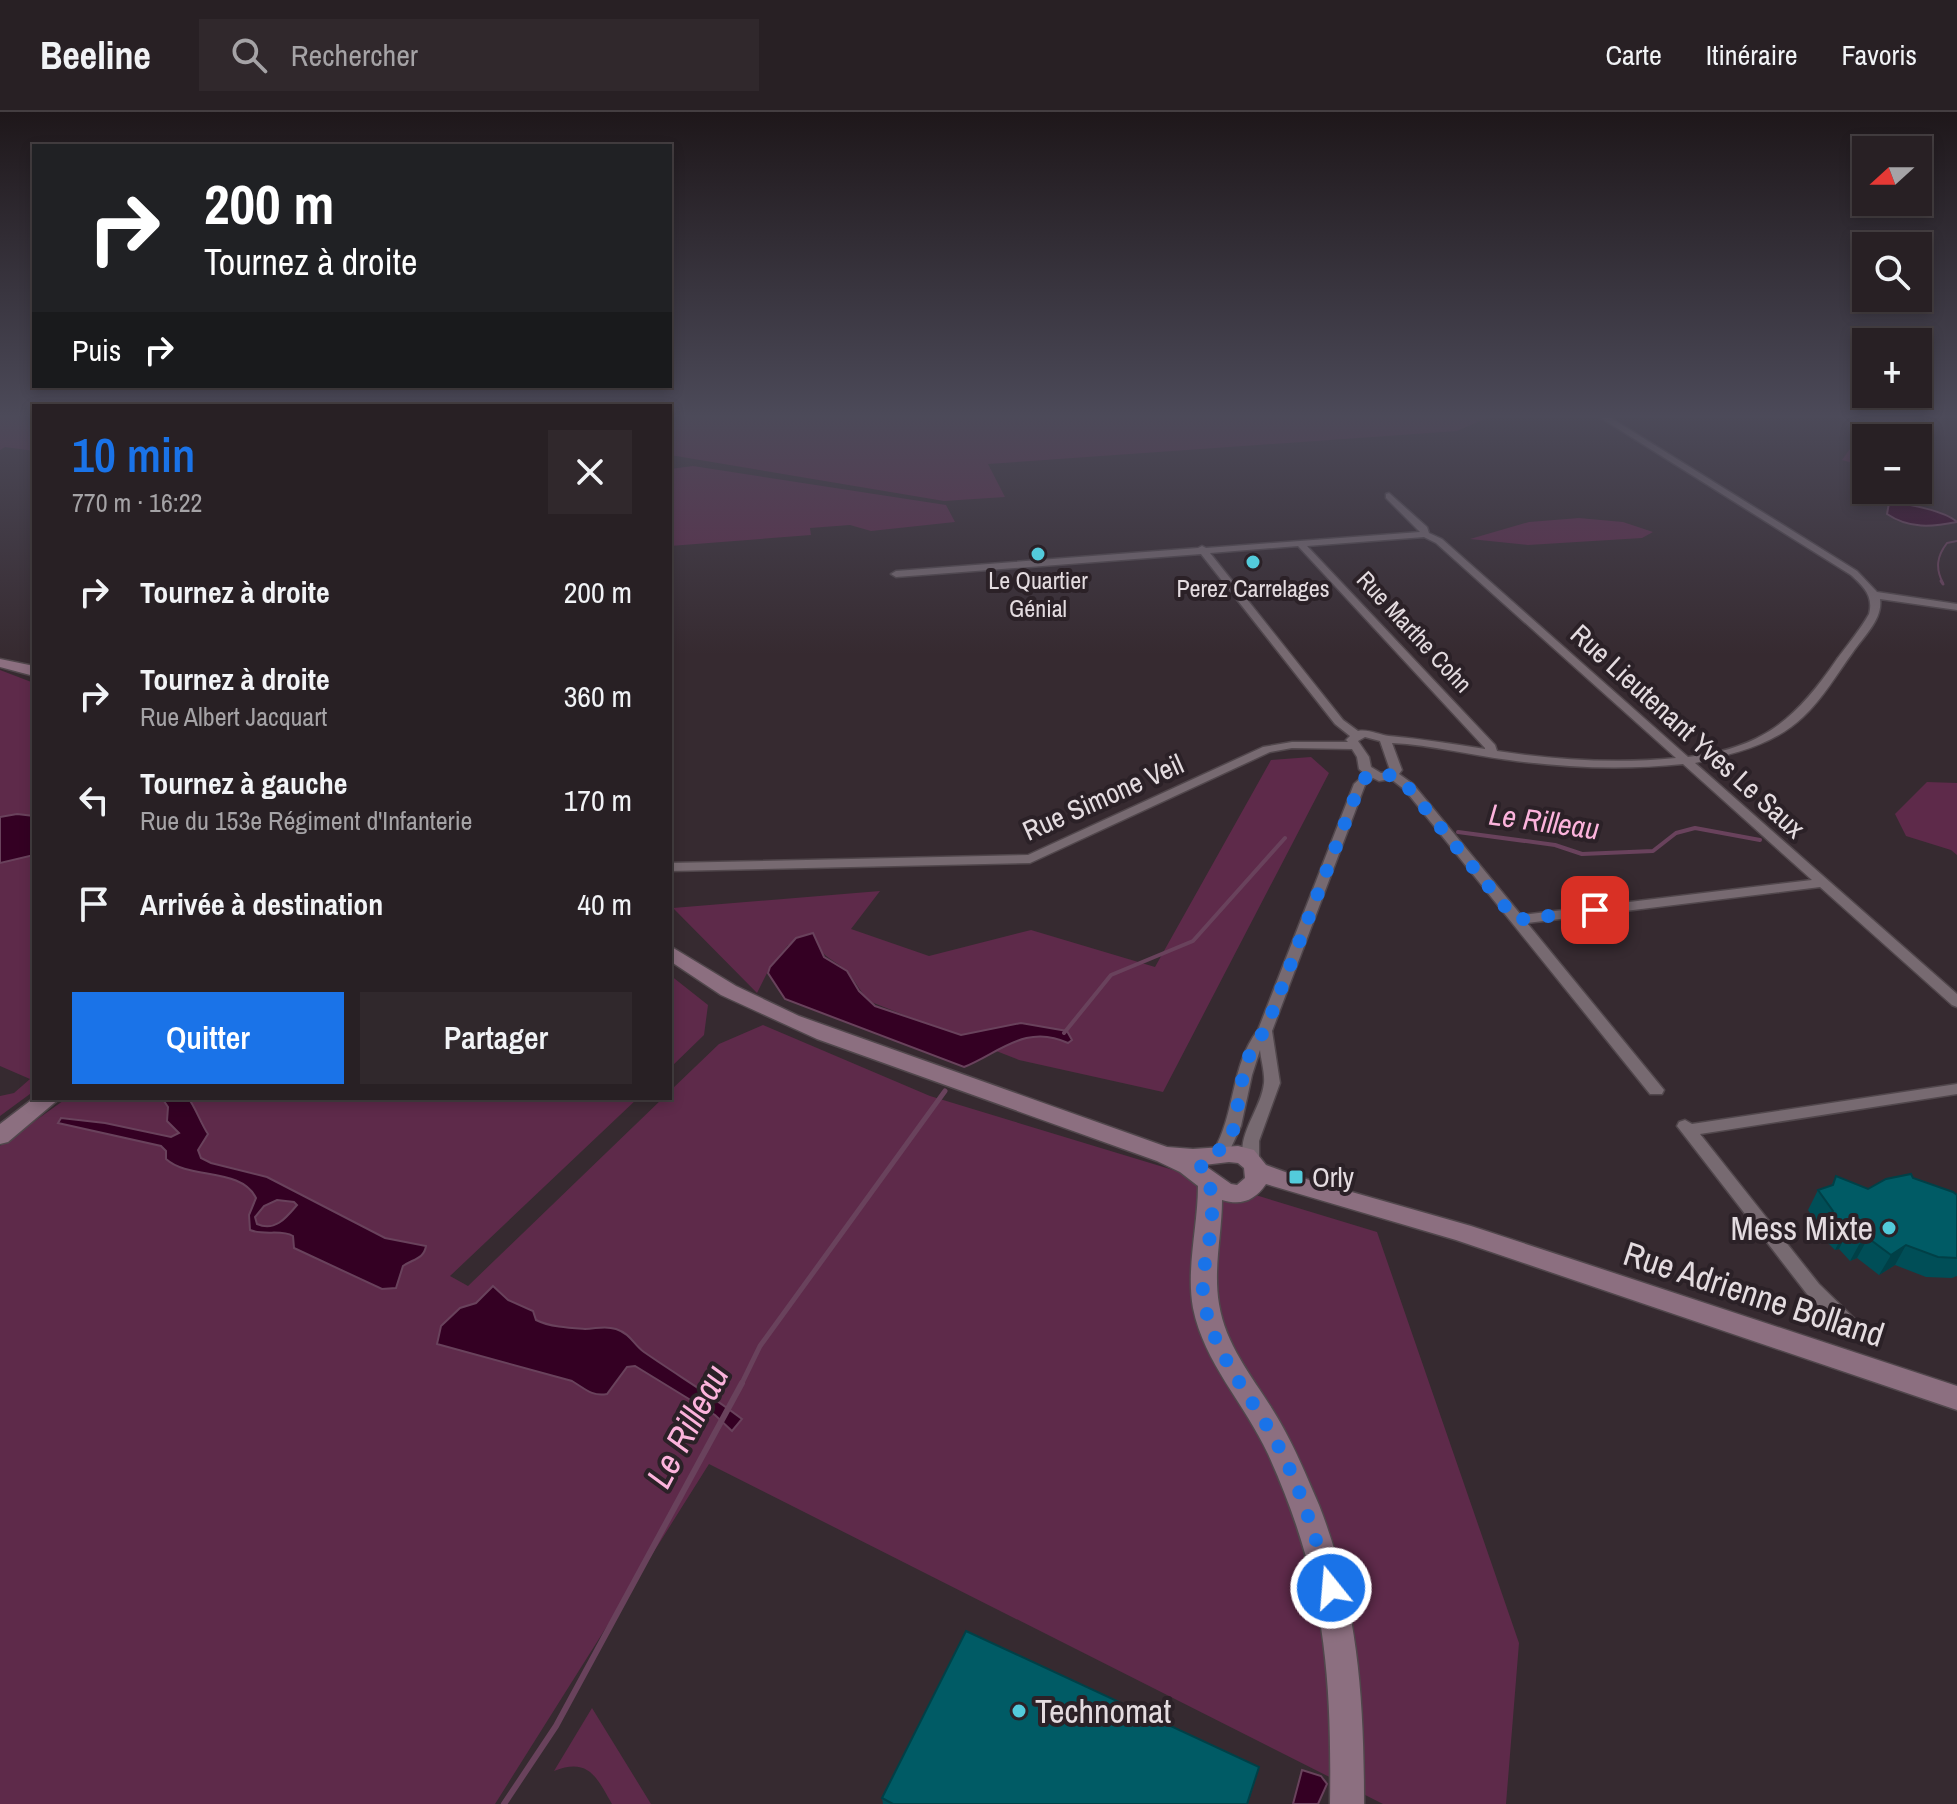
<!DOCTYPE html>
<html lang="fr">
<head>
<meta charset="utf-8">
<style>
  body { margin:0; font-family:"Archivo Narrow",sans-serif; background:#30282c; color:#f1f3f6; height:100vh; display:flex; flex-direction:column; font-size:30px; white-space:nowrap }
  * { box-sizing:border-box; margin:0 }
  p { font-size:26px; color:#a5a3a6 }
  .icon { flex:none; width:44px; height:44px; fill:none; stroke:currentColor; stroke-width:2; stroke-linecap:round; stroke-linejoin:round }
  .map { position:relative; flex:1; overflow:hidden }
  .sheet { position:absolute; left:32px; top:292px; width:640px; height:696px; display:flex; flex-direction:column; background:#282024; border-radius:0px; box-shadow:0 4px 12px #0003,0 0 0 2px #443e41 }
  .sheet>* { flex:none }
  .top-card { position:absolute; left:32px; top:32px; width:640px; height:244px; border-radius:0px; box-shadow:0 4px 12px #0003,0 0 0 2px #443e41; background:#202124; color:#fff; overflow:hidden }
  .needle { width:52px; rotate:249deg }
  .controls { position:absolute; left:1852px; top:24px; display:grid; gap:16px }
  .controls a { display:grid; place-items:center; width:80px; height:80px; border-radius:0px; background:#282024; box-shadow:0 4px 12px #0003,0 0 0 2px #443e41; font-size:40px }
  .pin { position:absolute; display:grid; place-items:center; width:68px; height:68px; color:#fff; margin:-34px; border-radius:16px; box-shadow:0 4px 12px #0006 }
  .me { position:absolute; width:88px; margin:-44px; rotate:343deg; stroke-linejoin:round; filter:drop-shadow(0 0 6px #0008) }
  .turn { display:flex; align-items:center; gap:28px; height:168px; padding:0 40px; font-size:36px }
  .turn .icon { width:104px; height:104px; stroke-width:2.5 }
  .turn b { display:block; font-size:56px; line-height:68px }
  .then { display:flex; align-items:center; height:76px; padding:0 40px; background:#0003; gap:16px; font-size:30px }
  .round { display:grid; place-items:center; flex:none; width:84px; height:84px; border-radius:0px; background:#30282c }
  .summary { display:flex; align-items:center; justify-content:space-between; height:136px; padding:0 40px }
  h1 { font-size:48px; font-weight:600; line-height:60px; color:#1a73e8 }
  .primary-button { display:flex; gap:16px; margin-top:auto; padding:16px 40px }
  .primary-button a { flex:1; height:92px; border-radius:0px; background:#1a73e8; color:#fff; font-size:32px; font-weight:600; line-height:92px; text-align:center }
  .primary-button a+a { background:#30282c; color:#f1f3f6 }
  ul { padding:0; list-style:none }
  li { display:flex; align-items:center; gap:24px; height:104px; padding:0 40px }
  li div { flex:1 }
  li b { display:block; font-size:30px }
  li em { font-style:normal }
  header { display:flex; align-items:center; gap:48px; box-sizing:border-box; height:112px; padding:0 40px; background:#282024; border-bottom:2px solid #443e41 }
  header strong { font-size:38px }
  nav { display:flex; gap:44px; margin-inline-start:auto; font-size:28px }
  .search { width:560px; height:72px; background:#30282c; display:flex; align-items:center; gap:20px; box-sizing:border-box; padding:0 28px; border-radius:0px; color:#a5a3a6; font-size:30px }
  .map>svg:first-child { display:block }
  .green { fill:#5e2a4a }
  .water { fill:#340023; stroke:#69425c; stroke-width:2; fill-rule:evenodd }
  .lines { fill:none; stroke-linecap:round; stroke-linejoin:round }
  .stream-far4 { stroke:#69425c; stroke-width:2 }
  .stream-far3 { stroke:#69425c; stroke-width:3 }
  .stream-far2 { stroke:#69425c; stroke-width:4 }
  .stream-far1 { stroke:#69425c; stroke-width:5 }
  .stream { stroke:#69425c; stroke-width:6 }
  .minor-casing { stroke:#51474c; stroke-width:3 }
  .secondary-casing { stroke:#51474c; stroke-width:3 }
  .minor { fill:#776a71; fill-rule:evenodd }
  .secondary { fill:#8c6f80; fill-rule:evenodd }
  .wall { fill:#004e57 }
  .shaded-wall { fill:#004047 }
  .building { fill:#005b65; stroke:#004047; stroke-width:2 }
  .route { stroke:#1a73e8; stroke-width:14; stroke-dasharray:0 25.2 }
  .poi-dot { fill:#53cbdb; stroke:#2b2127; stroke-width:3 }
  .labels { text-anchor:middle; stroke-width:8; stroke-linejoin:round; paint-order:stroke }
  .far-poi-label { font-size:24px; fill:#e4dce0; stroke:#2b2127 }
  .far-street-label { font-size:24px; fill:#e4dce0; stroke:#2b2127 }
  .street-label { font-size:28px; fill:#e4dce0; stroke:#2b2127 }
  .poi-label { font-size:28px; fill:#e4dce0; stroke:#2b2127; text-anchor:start }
  .water-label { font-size:30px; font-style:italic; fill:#fcb3dc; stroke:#2b2127 }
  .near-poi-label { font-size:34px; fill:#e4dce0; stroke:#2b2127; text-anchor:end }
  .near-street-label { font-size:34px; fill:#e4dce0; stroke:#2b2127 }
  .near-water-label { font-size:36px; font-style:italic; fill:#fcb3dc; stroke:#2b2127 }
</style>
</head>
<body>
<header>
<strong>Beeline</strong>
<div class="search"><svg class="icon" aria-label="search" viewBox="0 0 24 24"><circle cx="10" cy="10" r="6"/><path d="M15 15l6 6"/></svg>Rechercher</div>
<nav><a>Carte</a><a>Itinéraire</a><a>Favoris</a></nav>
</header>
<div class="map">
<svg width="1957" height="1692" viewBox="0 0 1957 1692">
  <rect width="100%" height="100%" fill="#362a30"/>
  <path class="green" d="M0 306H34V339L5 335 0 338Z
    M670 306H1487L1457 319 988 352 1005 385 944 389 670 343Z
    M1872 306H1914L1904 326H1866V347L1853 351 1842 348Z
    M693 354 946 393 955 410 871 419 850 413 810 416 811 423 670 434V357Z
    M1579 406 1623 410 1653 420 1642 426 1528 433 1470 427 1529 410Z
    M0 558 34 571V704L0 705Z
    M1311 645 1329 661 1163 980 1019 948 871 890C860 881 857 870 847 860 836 847 821 847 816 828L788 833 770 855 757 881 673 796 880 779 851 817 929 844 1031 818 1155 855 1271 648Z
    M1927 670 1957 671V743L1951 738 1906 724 1895 702Z
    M34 743V979L0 1004V984L14 981 30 967 0 954V751Z
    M670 863 708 893 704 923 670 956Z
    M763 913 930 984 1377 1120 1519 1531 1506 1692H1383L709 1352 495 1692H0V1034L67 986H638L450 1164 468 1174 663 986H670V979L719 932Z
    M592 1596 651 1692H612C597 1666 589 1645 554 1659Z"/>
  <path class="water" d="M1889 391C1905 390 1947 400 1957 410 1932 415 1909 417 1887 402Z
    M17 702 34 704V743L0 751V705Z
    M813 821 824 845 847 859 859 879 875 894 961 923 1021 911 1067 919 1072 928 1068 931C1026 911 999 941 964 955L785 887 768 861 770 855 796 826Z
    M162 986H188C194 992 201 1012 208 1022L198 1038 201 1046 211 1051 267 1065 385 1126 426 1134C424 1147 413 1147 403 1154L396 1176 382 1177 294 1136 293 1124C281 1117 265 1124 250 1118L249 1103 256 1086C241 1055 189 1068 166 1047V1039L161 1034 58 1011 61 1006 105 1011 171 1025 179 1021 167 1009 168 995ZM277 1088 294 1090 297 1093C286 1106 275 1120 257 1112L255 1105 264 1094Z
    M493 1174 508 1188 533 1199 536 1208C550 1215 570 1216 585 1217 596 1217 604 1213 616 1217 631 1222 633 1232 644 1240 677 1263 711 1283 742 1307L732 1319 715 1303 635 1254 627 1255 607 1282C592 1285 584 1276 572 1269L437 1232 441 1214 460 1196 476 1191Z
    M1302 1658 1321 1664 1327 1672 1318 1692H1293Z"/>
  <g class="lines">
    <path class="stream-far4" d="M1943 471C1935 456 1937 444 1947 431L1957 429"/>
    <path class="stream-far3" d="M1941 469 1943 472"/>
    <path class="stream-far2" d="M1458 720 1555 733 1582 742 1653 739 1676 721 1695 716 1760 728
      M1064 921 1111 863 1193 829 1285 726"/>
    <path class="stream-far1" d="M741 1273 760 1234 945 979"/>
    <path class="stream" d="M504 1692 556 1614 742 1271"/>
    <g class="minor-casing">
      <path id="minor" d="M1601 306H1611L1857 459 1877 480 1957 492V498L1880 487C1883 507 1864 524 1853 540 1837 562 1823 586 1803 605 1774 633 1733 642 1695 651L1957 882V895L1952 893 1820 775 1527 811 1664 978 1662 982H1650L1405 678 1391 667 1379 669 1373 666 1365 673 1272 919 1280 971 1259 1029V1049L1257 1053H1245C1234 1024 1261 999 1264 971 1265 961 1261 948 1260 938L1252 963 1241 1014 1227 1044H1215L1213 1040C1236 1001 1230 954 1258 918L1354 672 1365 662 1359 657 1357 645 1352 637 1292 636 1270 640 1030 751 670 759V751L1028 743 1263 635 1292 630H1348L1346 628 1350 624 1335 612 1201 442 896 465 891 462 896 459 1198 436 1202 434 1206 436 1420 420 1386 386V382L1389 381 1427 415 1429 421 1442 427 1688 645C1763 636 1796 607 1837 547 1848 532 1860 518 1869 502 1874 484 1863 474 1851 463ZM1424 425 1436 431 1676 646C1616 652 1556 648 1497 639L1495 633 1307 434ZM1298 434 1485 636V637C1453 632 1422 627 1389 624 1379 623 1369 617 1358 619L1343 608 1210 441ZM1365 625 1380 629 1390 658 1389 660 1381 661 1371 655 1369 645 1358 629ZM1392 631C1432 633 1470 643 1509 648 1567 656 1625 658 1683 652L1812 768 1521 803 1413 672 1399 662 1402 658Z
        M1957 972V982L1700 1022 1819 1172 1862 1214 1864 1219 1862 1224 1855 1227 1848 1224 1807 1182 1677 1014 1679 1010 1685 1008 1692 1012Z"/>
    </g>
    <g class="secondary-casing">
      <path id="secondary" d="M0 547 34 554V564L0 555Z
        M670 834 736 874 799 904 1167 1035 1193 1037 1238 1034 1254 1038 1266 1053 1299 1065 1471 1114 1957 1274V1298L1456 1128 1266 1072C1255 1088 1242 1094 1222 1088 1222 1122 1213 1157 1219 1192 1226 1237 1258 1271 1280 1310 1295 1336 1307 1365 1319 1393 1358 1493 1364 1585 1364 1692H1330C1332 1559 1324 1465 1268 1342 1245 1292 1204 1251 1193 1196 1186 1156 1198 1114 1198 1074L1180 1060 1157 1049 817 927 721 883 670 849ZM1229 1050 1238 1051 1244 1056 1245 1066 1237 1073 1231 1072 1204 1053Z
        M34 986H60L8 1030 0 1032V1012Z"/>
    </g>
    <use href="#minor" class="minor"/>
    <use href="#secondary" class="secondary"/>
  </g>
  <path class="wall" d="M1836 1064 1868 1077 1913 1066 1957 1083V1164L1952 1166 1926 1165 1895 1153 1879 1163 1857 1146 1850 1149 1839 1137 1835 1138 1820 1123 1822 1118 1808 1098 1818 1078 1831 1074Z
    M1259 1655 1248 1692H883L882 1686Z"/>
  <path class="shaded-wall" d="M1849 1117 1839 1137 1835 1138 1845 1118Z
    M1868 1126 1857 1146 1850 1149 1861 1129Z
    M1906 1133 1895 1153 1879 1163 1891 1143Z"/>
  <path class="building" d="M1911 1062 1913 1066 1953 1080 1957 1083V1146L1938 1145 1906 1133 1891 1143 1868 1126 1861 1129 1849 1117 1845 1118 1830 1103 1833 1099 1818 1078 1833 1073 1836 1064 1868 1077 1886 1067Z
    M966 1519 1259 1655 1247 1692H893L882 1686Z"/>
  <linearGradient id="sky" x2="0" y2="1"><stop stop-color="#1e171a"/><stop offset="0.56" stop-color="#4c4a59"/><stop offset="1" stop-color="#4c4a59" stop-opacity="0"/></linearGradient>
  <rect width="1957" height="543" fill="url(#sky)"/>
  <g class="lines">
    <path class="route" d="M1331 1476C1315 1426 1301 1374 1275 1328 1249 1280 1209 1237 1203 1181 1201 1154 1212 1129 1212 1102 1212 1094 1212 1079 1209 1072 1205 1066 1200 1064 1201 1056 1202 1041 1226 1042 1232 1022 1241 990 1239 945 1265 919L1360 672 1367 664 1393 663 1402 668 1516 808 1595 798"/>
  </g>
  <g class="poi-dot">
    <circle cx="1038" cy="442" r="8"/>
    <circle cx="1253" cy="450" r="8"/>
    <rect x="1288" y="1057" width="16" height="16" rx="4"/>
    <circle cx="1889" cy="1116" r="8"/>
    <circle cx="1019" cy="1599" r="8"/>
  </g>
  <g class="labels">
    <g class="far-poi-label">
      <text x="1038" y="477">Le Quartier<tspan x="1038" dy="28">Génial</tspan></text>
      <text x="1253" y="485">Perez Carrelages</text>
    </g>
    <g class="far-street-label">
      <text transform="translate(1414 520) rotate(47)" y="8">Rue Marthe Cohn</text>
    </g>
    <g class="street-label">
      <text transform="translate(1688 619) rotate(42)" y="10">Rue Lieutenant Yves Le Saux</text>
      <text transform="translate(1103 685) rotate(-24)" y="10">Rue Simone Veil</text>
    </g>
    <g class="poi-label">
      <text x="1312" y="1075">Orly</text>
    </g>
    <g class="water-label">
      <text transform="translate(1544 710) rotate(8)" y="10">Le Rilleau</text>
    </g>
    <g class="near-poi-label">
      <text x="1873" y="1128">Mess Mixte</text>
      <text x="1035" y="1611" text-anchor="start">Technomat</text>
    </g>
    <g class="near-street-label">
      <text transform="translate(1754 1182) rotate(18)" y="12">Rue Adrienne Bolland</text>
    </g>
    <g class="near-water-label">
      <text transform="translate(687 1314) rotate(-62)" y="13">Le Rilleau</text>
    </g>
  </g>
</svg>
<div class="controls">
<a><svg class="needle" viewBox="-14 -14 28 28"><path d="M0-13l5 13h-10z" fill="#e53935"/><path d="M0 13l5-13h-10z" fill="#a5a3a6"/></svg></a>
<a><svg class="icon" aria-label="search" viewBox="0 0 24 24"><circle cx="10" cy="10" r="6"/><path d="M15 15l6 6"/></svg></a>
<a>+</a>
<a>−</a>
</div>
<div class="pin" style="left:1595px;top:798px;background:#d93025"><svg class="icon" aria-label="arrive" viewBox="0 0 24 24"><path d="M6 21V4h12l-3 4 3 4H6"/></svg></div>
<svg class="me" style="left:1331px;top:1476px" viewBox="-20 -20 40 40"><circle r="17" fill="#1a73e8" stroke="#fff" stroke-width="3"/><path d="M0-11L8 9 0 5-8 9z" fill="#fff"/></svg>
<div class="top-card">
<div class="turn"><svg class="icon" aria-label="right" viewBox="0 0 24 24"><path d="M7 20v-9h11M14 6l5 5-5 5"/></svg><div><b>200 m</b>Tournez à droite</div></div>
<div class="then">Puis<svg class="icon" aria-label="right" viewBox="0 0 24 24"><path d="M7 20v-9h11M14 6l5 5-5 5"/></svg></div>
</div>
<section class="sheet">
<div class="summary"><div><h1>10 min</h1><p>770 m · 16:22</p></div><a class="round"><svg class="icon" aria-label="close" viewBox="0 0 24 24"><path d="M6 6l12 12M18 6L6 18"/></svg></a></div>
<ul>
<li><svg class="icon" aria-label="right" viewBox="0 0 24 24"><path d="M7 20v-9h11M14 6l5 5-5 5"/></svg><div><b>Tournez à droite</b></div><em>200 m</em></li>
<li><svg class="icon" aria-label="right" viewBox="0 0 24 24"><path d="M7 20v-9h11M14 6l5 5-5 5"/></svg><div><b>Tournez à droite</b><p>Rue Albert Jacquart</p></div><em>360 m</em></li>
<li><svg class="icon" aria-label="left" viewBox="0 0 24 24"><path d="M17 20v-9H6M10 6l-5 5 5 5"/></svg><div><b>Tournez à gauche</b><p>Rue du 153e Régiment d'Infanterie</p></div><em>170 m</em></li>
<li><svg class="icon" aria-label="arrive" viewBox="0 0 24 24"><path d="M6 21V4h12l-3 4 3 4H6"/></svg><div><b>Arrivée à destination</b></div><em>40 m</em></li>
</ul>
<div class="primary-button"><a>Quitter</a><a>Partager</a></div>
</section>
</div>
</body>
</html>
